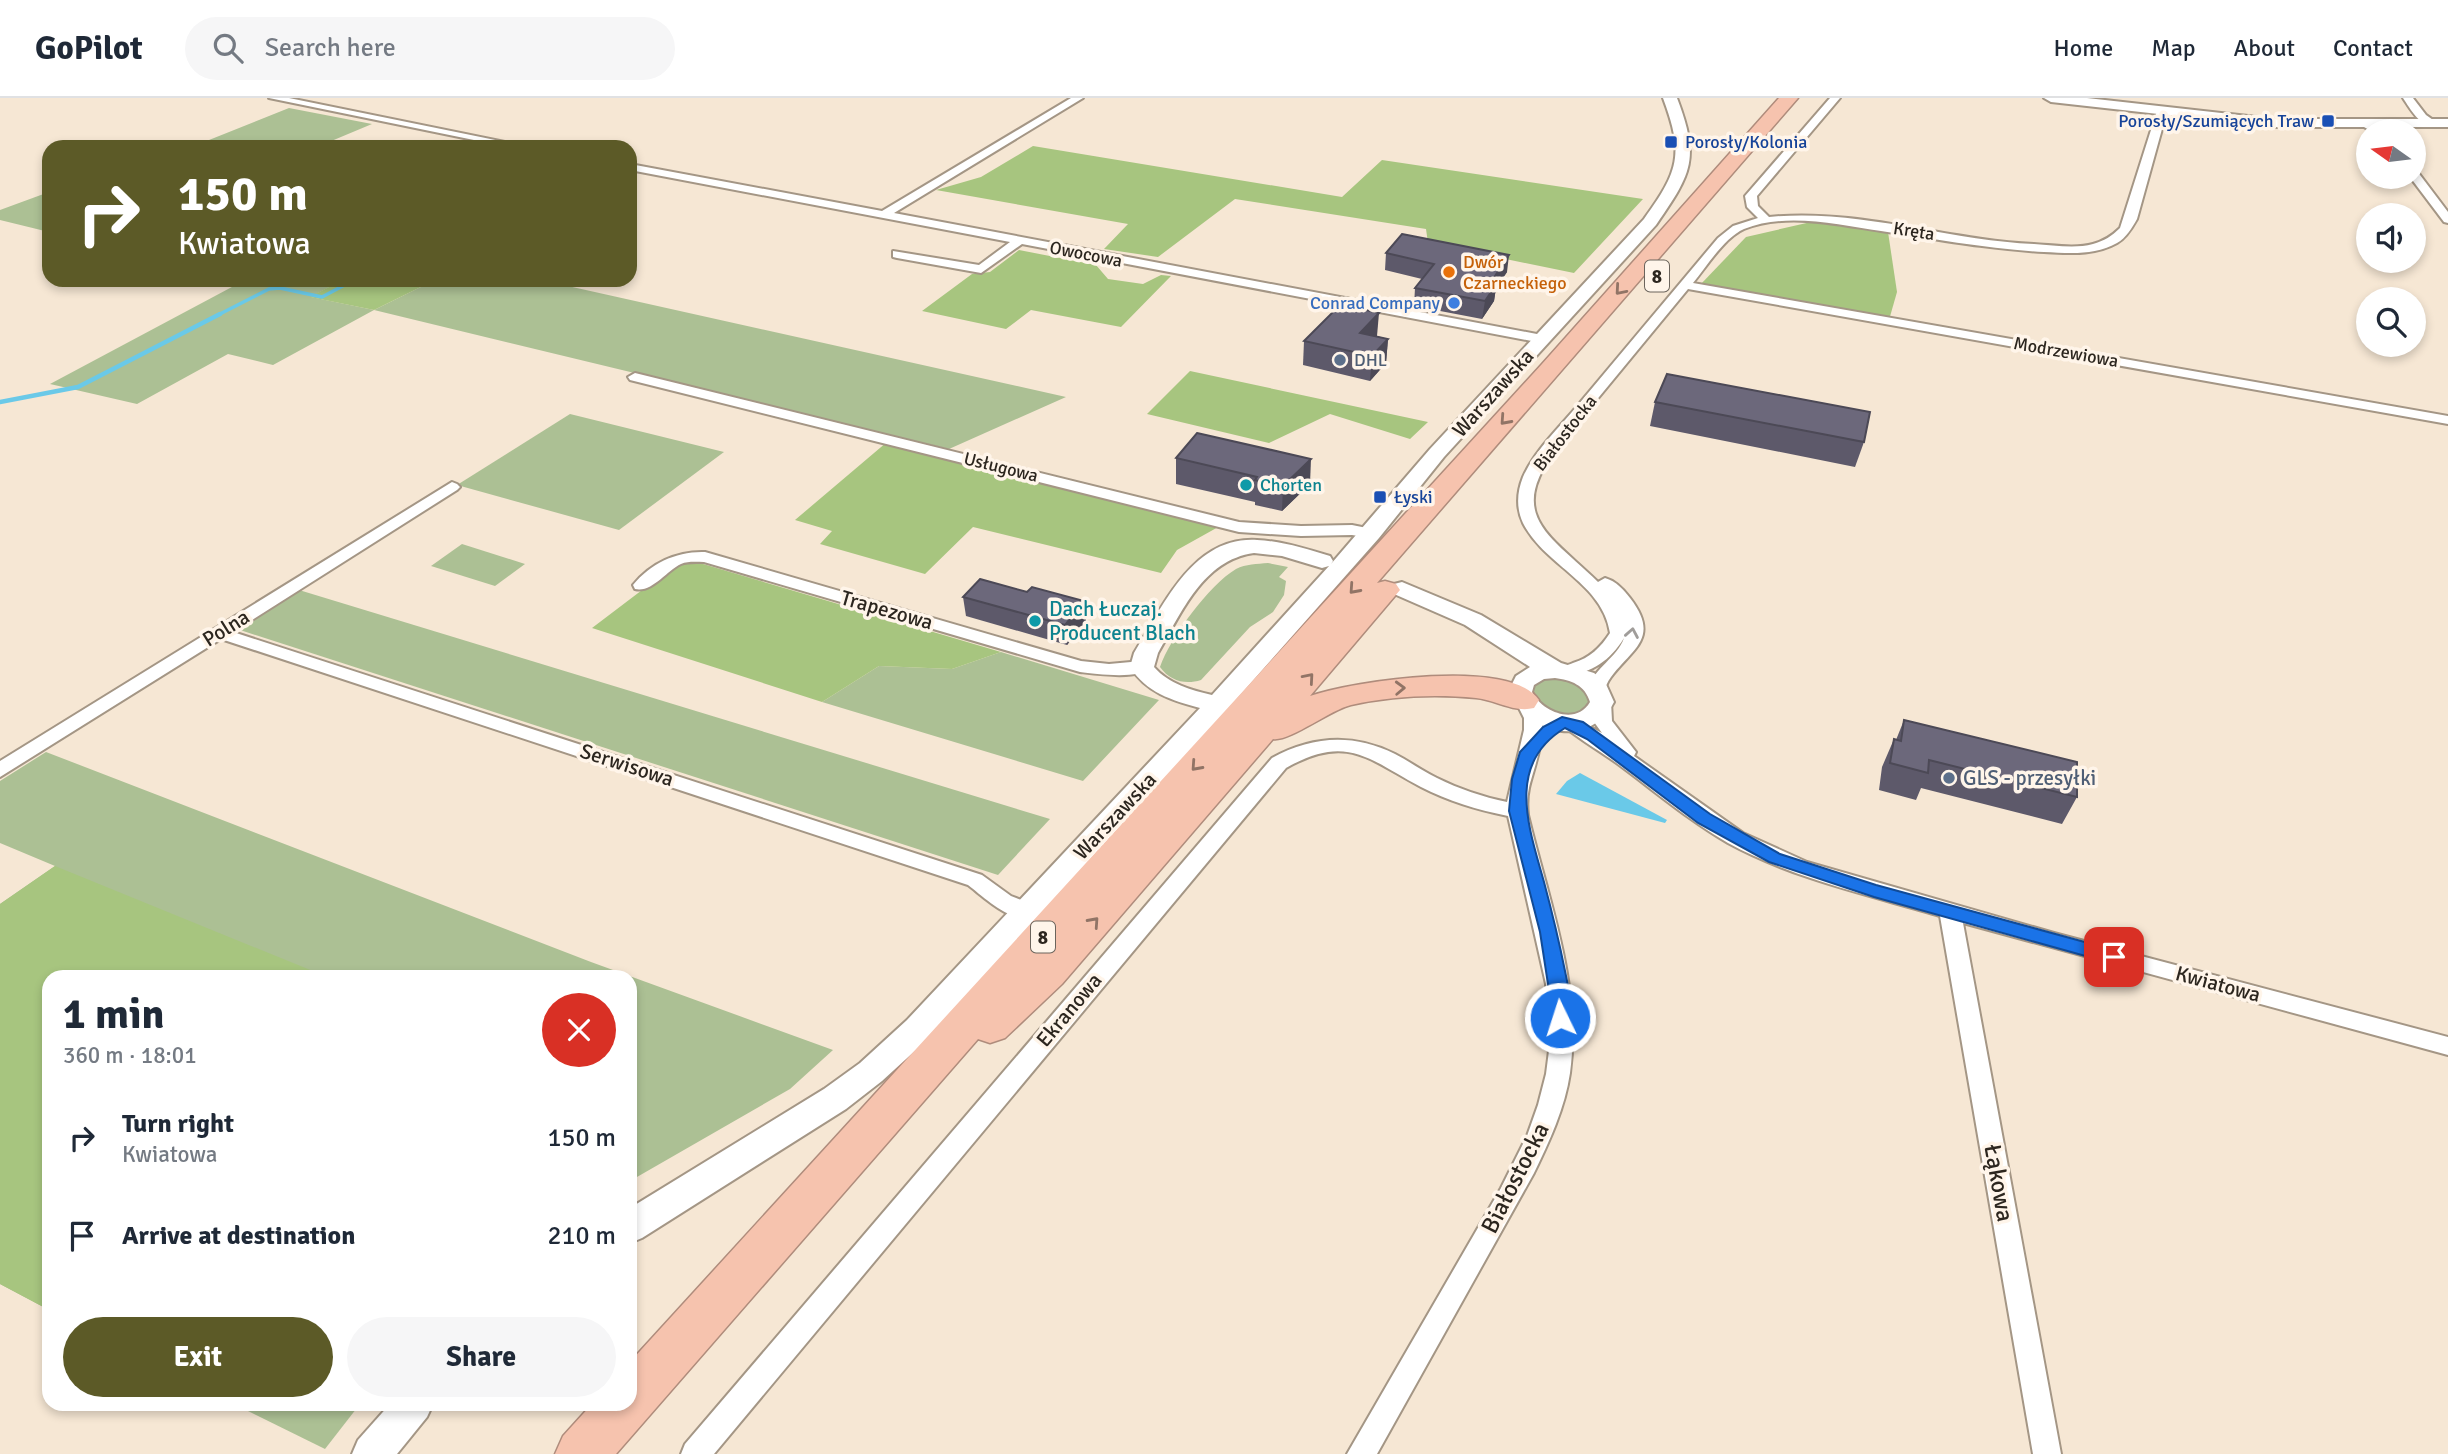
<!DOCTYPE html>
<meta charset="utf-8">
<style>
:root{--surface:#fff;--page:#f6f6f7;--text:#1f2937;--muted:#747a83;--line:#e0e1e3;--accent:#5c5a27}
body{margin:0;font-family:Signika,sans-serif;background:var(--page);color:var(--text);height:100vh;display:flex;flex-direction:column;font-size:26px;white-space:nowrap}
*{box-sizing:border-box;margin:0}
p{font-size:23px;color:var(--muted)}
.icon{flex:none;width:38px;height:38px;fill:none;stroke:currentColor;stroke-width:2;stroke-linecap:round;stroke-linejoin:round}
.map{position:relative;flex:1;overflow:hidden}
.drawer{position:absolute;left:42px;top:872px;width:595px;height:441px;display:flex;flex-direction:column;background:var(--surface);border-radius:21px;box-shadow:0 4px 10px #0003}
.drawer>*{flex:none}
.banner{position:absolute;left:42px;top:42px;width:595px;height:147px;border-radius:21px;box-shadow:0 4px 10px #0003;background:#5c5a27;color:#fff;overflow:hidden}
.needle{width:46px;rotate:284deg}
.fabs{position:absolute;left:2356px;top:21px;display:grid;gap:14px}
.fabs a{display:grid;place-items:center;width:70px;height:70px;border-radius:50%;background:var(--surface);box-shadow:0 4px 10px #0003;font-size:35px}
.pin{position:absolute;display:grid;place-items:center;width:60px;height:60px;color:#fff;margin:-30px;border-radius:14px;box-shadow:0 4px 10px #0006}
.me{position:absolute;width:77px;margin:-38px;rotate:356deg;stroke-linejoin:round;filter:drop-shadow(0 0 5px #0008)}
.turn{display:flex;align-items:center;gap:24px;height:147px;padding:0 21px;font-size:32px}
.turn .icon{width:91px;height:91px;stroke-width:2.5}
.turn b{display:block;font-size:49px;line-height:60px}
.round{display:grid;place-items:center;flex:none;width:74px;height:74px;border-radius:37px;background:var(--page)}
.overview{display:flex;align-items:center;justify-content:space-between;height:119px;padding:0 21px}
h1{font-size:42px;font-weight:700;line-height:52px}
.primary-button{display:flex;gap:14px;margin-top:auto;padding:14px 21px}
.primary-button a{flex:1;height:80px;border-radius:42px;background:var(--accent);color:#fff;font-size:28px;font-weight:700;line-height:80px;text-align:center}
.primary-button a+a{background:var(--page);color:var(--text)}
ul{padding:0;list-style:none}
li{display:flex;align-items:center;gap:21px;height:98px;padding:0 21px}
li div{flex:1}
li b{display:block;font-size:26px}
li em{font-style:normal}
header{display:flex;align-items:center;gap:42px;box-sizing:border-box;height:98px;padding:0 35px;background:var(--surface);border-bottom:2px solid var(--line)}
header strong{font-size:33px}
nav{display:flex;gap:38px;margin-inline-start:auto;font-size:24px}
.search{width:490px;height:63px;background:var(--page);display:flex;align-items:center;gap:18px;box-sizing:border-box;padding:0 24px;border-radius:38px;color:var(--muted);font-size:26px}
.map>svg:first-child{display:block}
.green{fill:#acc094}
.forest{fill:#a7c57f}
.water{fill:#6ac9e8}
.lines{fill:none;stroke-linecap:round;stroke-linejoin:round}
.stream-far1{stroke:#6ac9e8;stroke-width:3.5}
.stream{stroke:#6ac9e8;stroke-width:4.5}
.street-casing{stroke:#a49685;stroke-width:4}
.secondary-casing{stroke:#a49685;stroke-width:4}
.highway-casing{stroke:#af8c7c;stroke-width:3}
.street{fill:#fff;fill-rule:evenodd}
.secondary{fill:#fff;fill-rule:evenodd}
.highway{fill:#f6c3ae;fill-rule:evenodd}
.wall{fill:#5d596a}
.shaded-wall{fill:#4c4956}
.building{fill:#6c687b;stroke:#4c4956;stroke-width:2}
.oneway{stroke:#917466}
.oneway2{stroke:#a09d9a}
.route{fill:#1a73e8;stroke:#114b97;stroke-width:2}
.transit-dot{fill:#1a4fb4;stroke:#fff5ea;stroke-width:2.5}
.food-dot{fill:#e8710a;stroke:#fff5ea;stroke-width:2.5}
.shop-dot{fill:#3f7fe0;stroke:#fff5ea;stroke-width:2.5}
.service-dot{fill:#5c6f8a;stroke:#fff5ea;stroke-width:2.5}
.culture-dot{fill:#0f9aa8;stroke:#fff5ea;stroke-width:2.5}
.labels{text-anchor:middle;stroke-width:7;stroke-linejoin:round;paint-order:stroke}
.far-transit-label{font-size:18px;fill:#164399;stroke:#fff5ea;text-anchor:start}
.far-street-label{font-size:18px;fill:#2c261f;stroke:#fff5ea}
.far-food-label{font-size:18px;fill:#c56008;stroke:#fff5ea;text-anchor:start}
.far-shop-label{font-size:18px;fill:#366cbe;stroke:#fff5ea;text-anchor:end}
.far-service-label{font-size:18px;fill:#4e5e75;stroke:#fff5ea;text-anchor:start}
.far-culture-label{font-size:18px;fill:#0d838f;stroke:#fff5ea;text-anchor:start}
.shield{fill:#fff5ea;stroke:#6b645c;stroke-width:2}
.shield-label{font-size:19px;font-weight:bold;fill:#2c261f}
.street-label{font-size:21px;fill:#2c261f;stroke:#fff5ea}
.culture-label{font-size:21px;fill:#0d838f;stroke:#fff5ea;text-anchor:start}
.service-label{font-size:21px;fill:#4e5e75;stroke:#fff5ea;text-anchor:start}
.near-street-label{font-size:24px;fill:#2c261f;stroke:#fff5ea}
</style>
<header>
<strong>GoPilot</strong>
<div class="search"><svg class="icon" aria-label="search" viewBox="0 0 24 24"><circle cx="10" cy="10" r="6"/><path d="M15 15l6 6"/></svg>Search here</div>
<nav><a>Home</a><a>Map</a><a>About</a><a>Contact</a></nav>
</header>
<div class="map">
<svg width="2448" height="1356" viewBox="0 0 2448 1356">
<rect width="100%" height="100%" fill="#f6e7d4"/>
<g class="green">
<path d="M289,10l83,16 -55,23h-152l12,-5 17,4z"/>
<path d="M49,94v40l-49,-12v-10z"/>
<path d="M245,182h97l-31,17 63,13 61,-30h106l525,117 -117,52 -575,-139 -101,55 -45,-11 -91,50 -87,-20z"/>
<path d="M570,316l154,38 -105,78 -162,-45z"/>
<path d="M462,446l63,20 -30,22 -64,-20z"/>
<path d="M1268,465l20,4 -9,10 7,4 -2,14 -11,17 -23,15 -49,53c-16,5 -31,1 -41,-13 10,-29 49,-82 76,-98 10,-5 21,-5 32,-6z"/>
<path d="M299,492l751,229 -52,56 -761,-246z"/>
<path d="M1001,554l158,48 -76,81 -261,-79 57,-36 73,3z"/>
<path d="M1557,579l21,6 12,15 -5,10c-22,14 -40,3 -54,-15 3,-13 14,-14 26,-16z"/>
<path d="M46,654l545,210 242,88 -43,39 -160,92v-205h-581v334l-49,-26v-380l55,-38 -55,-23v-62z"/>
<path d="M234,1306h126l-35,45z"/>
</g>
<g class="forest">
<path d="M1033,48l309,51 40,-37 261,39 -69,74 -146,-30 -2,-14 -191,-30 -77,58 -54,-8 24,-25 -192,-34 45,-13z"/>
<path d="M1811,124l77,10 9,60 -8,28 -189,-35 46,-48z"/>
<path d="M1019,152l77,15 12,14 35,5 18,-9 10,1 -50,51 -90,-17 -25,19 -84,-18 50,-37 18,-2z"/>
<path d="M342,182h93l-61,30 -64,-13z"/>
<path d="M1190,273l238,51 -18,17 -80,-25 -61,29 -122,-29z"/>
<path d="M887,344l333,84 -43,24 -16,23 -188,-46 -48,47 -105,-30 12,-13 -37,-11z"/>
<path d="M693,463l308,91 -49,17 -73,-3 -57,36 -230,-74 87,-66z"/>
<path d="M55,768l270,110h-276v334l-49,-26v-380z"/>
</g>
<path class="water" d="M1580,675l87,47 -2,3 -109,-29 11,-13z"/>
<g class="lines">
<path class="stream-far1" d="M216,218l53,-27 11,-1 42,9 32,-17"/>
<path class="stream" d="M0,304l78,-15 142,-73"/>
<g class="street-casing">
<g id="street">
<path d="M269,0h20l240,49h-21z"/>
<path d="M1071,0h12l-189,115 648,122 7,4 -7,4 -520,-99 -41,29 -84,-15 -4,-1v-6l86,14 31,-23 -380,-72v-6l252,47z"/>
<path d="M1830,0h10l-83,98 1,10 11,11c89,-9 177,23 265,27 19,1 41,5 59,0 11,-3 19,-8 27,-16l37,-117 5,-3 5,3 -30,108c-5,9 -11,19 -20,24 -23,13 -48,10 -73,9 -55,-3 -109,-13 -163,-21 -43,-6 -94,-19 -137,-2 -20,9 -37,37 -51,54l755,133v8l-760,-135 -131,159c-52,68 -7,87 41,134l7,-4c11,3 19,12 25,20 31,40 2,51 -19,79 -4,5 -5,10 -8,15h-12l-3,-4c7,-21 29,-30 36,-50 -14,23 -32,34 -58,39l-9,-6c5,-5 9,-5 16,-8 17,-5 28,-16 37,-30 -7,-50 -65,-67 -87,-110 -7,-15 -6,-31 0,-46 12,-27 36,-49 55,-72 46,-55 93,-111 140,-167l15,-12 25,-8 -11,-11 -2,-11z"/>
<path d="M2403,0h10l13,17 10,7v4c-16,1 -25,-16 -33,-28z"/>
<path d="M2364,25h8l11,8h-12l-7,-4z"/>
<path d="M2413,72l4,1 31,41v11l-4,-1 -34,-45h3z"/>
<path d="M635,275l604,149 62,4 51,-1 25,5 2,3 -8,5 -19,-3 -51,1 -62,-4 -609,-152 -2,-3z"/>
<path d="M452,384l5,2 3,3 -3,3 -224,142 749,243 29,21 23,9 4,6 -4,6c-23,7 -49,-19 -66,-32l-747,-246 -221,138v-16z"/>
<path d="M705,454l376,109 28,3 33,-3 9,6c-11,13 -54,7 -71,5l-376,-110c-8,0 -16,-1 -23,2 -15,7 -29,29 -46,25l-2,-4c18,-22 44,-34 72,-33z"/>
<path d="M1602,598l9,6 1,19 24,31 -2,4 109,77 64,29 247,71 394,104v18l-485,-132 98,531h-28l-93,-538c-71,-21 -146,-37 -212,-73 -40,-23 -76,-54 -113,-81 -11,-8 -51,-33 -56,-40l2,-4 7,-2 34,17 -8,-11 -1,-20z"/>
<path d="M1528,604c30,8 5,66 1,86 -2,9 -2,18 -1,27 20,84 54,170 42,258 -5,35 -21,69 -36,100l-157,281h-30l154,-266 26,-52 11,-31 8,-31 4,-31 -4,-59 -38,-168c-30,-6 -60,-15 -87,-29 -53,-28 -74,-54 -135,-19l-572,686h-33l4,-10 587,-686c40,-22 81,-25 123,-4 14,7 27,17 42,24 22,11 46,19 70,24l17,-72v-12l-5,-10z"/>
</g>
</g>
<g class="secondary-casing">
<g id="secondary">
<path d="M1663,0h14c23,61 15,75 -21,127l-212,232 -65,81 -153,173 -297,327 -47,43 -36,28 -204,129 -12,5v-35l194,-119 36,-26 47,-43 293,-312c-29,-8 -53,-15 -70,-41l4,-14c29,-46 58,-117 123,-113 25,1 49,9 73,16l3,5 -2,3 99,-115 214,-230c35,-48 40,-65 19,-121zM1254,455l28,3 40,12 7,-2 -117,129c-21,-5 -43,-11 -58,-28l4,-14c24,-41 45,-93 96,-100z"/>
<path d="M2044,0h43l188,21h173v8h-173l-224,-25z"/>
<path d="M1402,484l79,33 80,48 33,10 11,9 9,20c-24,47 -85,33 -106,-10l8,-16 14,-9 -65,-42 -71,-31 -3,-5 3,-5zM1555,580c16,2 30,7 35,24 -14,24 -48,10 -58,-10l2,-7 10,-6z"/>
<path d="M390,1306h43l-6,13 -30,37h-45l6,-14z"/>
</g>
</g>
<g class="highway-casing">
<path id="highway" d="M1779,0h19l-421,485 8,-2 11,3 4,6 -90,106c43,-15 201,-39 229,4l-5,8c-20,5 -38,-8 -58,-10 -41,-4 -84,-2 -125,7 -21,5 -62,37 -78,34l-211,245 -57,54 -15,5 -12,-4 -362,415h-61l8,-18 29,-32h38v-42l912,-998z"/>
</g>
<use href="#street" class="street"/>
<use href="#secondary" class="secondary"/>
<use href="#highway" class="highway"/>
</g>
<g class="wall">
<path d="M1386,155l121,19 -11,16 -2,13 -12,18 -68,-13 1,-18 7,-9 -37,-9z"/>
<path d="M1377,238l11,3 -2,24 -16,18 -67,-16 1,-24z"/>
<path d="M1655,304l209,40 -9,25 -205,-41z"/>
<path d="M1176,360l134,26 -28,27 -27,-6v-3l-79,-18z"/>
<path d="M1027,494l57,9 2,20 -19,24 -101,-29 -3,-19z"/>
<path d="M1904,622l173,77 -15,27 -141,-36 -5,12 -37,-10 3,-23 12,-28 2,1z"/>
</g>
<g class="shaded-wall">
<path d="M1509,157l-2,17 -11,16 -2,13 -12,18 3,-18 6,-19z"/>
<path d="M1379,215l-2,23 -16,18 -1,-21z"/>
<path d="M1388,241l-2,24 -16,18 2,-25z"/>
<path d="M1311,361l-1,25 -28,27 1,-25z"/>
<path d="M1084,503l2,20 -19,24 -2,-20z"/>
</g>
<g class="building">
<path d="M1402,136l107,21 -18,27 6,1 -12,18 -70,-13 19,-24 -48,-11z"/>
<path d="M1341,206l38,9 -19,20 28,6 -16,17 -68,-15z"/>
<path d="M1667,276l203,38 -6,30 -209,-40z"/>
<path d="M1197,335l114,26 -28,27 -28,-6 2,-3 -81,-19z"/>
<path d="M980,481l47,13 5,-5 52,14 -19,24 -102,-28z"/>
<path d="M1904,622l173,42v35l-148,-37 -1,13 -38,-10 4,-24 7,2z"/>
</g>
<defs><path id="oneway-chevron" d="M-2-3.5L2.5 0L-2 3.5" fill="none" stroke-width="1.6" stroke-linecap="round" stroke-linejoin="round" transform="scale(1.75)"/></defs>
<g class="oneway">
<use href="#oneway-chevron" transform="translate(1620 192) rotate(131)"/>
<use href="#oneway-chevron" transform="translate(1505 322) rotate(132)"/>
<use href="#oneway-chevron" transform="translate(1354 491) rotate(132)"/>
<use href="#oneway-chevron" transform="translate(1309 580) rotate(-49)"/>
<use href="#oneway-chevron" transform="translate(1400 590) rotate(-2)"/>
<use href="#oneway-chevron" transform="translate(1196 668) rotate(132)"/>
<use href="#oneway-chevron" transform="translate(1094 824) rotate(-48)"/>
</g>
<use class="oneway2" href="#oneway-chevron" transform="translate(1632 535) rotate(-80)"/>
<path class="route" d="M1562,619l21,5 127,92 70,40 96,31 238,65 7,2 2,5 -2,5 -7,2 -240,-67 -105,-35 -71,-39 -111,-84 -22,-11c-60,36 -36,100 -21,154 8,30 15,59 21,89 3,15 9,38 2,52l-7,3 -6,-3 -14,-91 -31,-121 3,-32 8,-27 23,-25z"/>
<g class="transit-dot">
<rect x="2321" y="16" width="14" height="14" rx="3.5"/>
<rect x="1664" y="37" width="14" height="14" rx="3.5"/>
<rect x="1373" y="392" width="14" height="14" rx="3.5"/>
</g>
<circle class="food-dot" cx="1449" cy="174" r="7"/>
<circle class="shop-dot" cx="1454" cy="205" r="7"/>
<g class="service-dot">
<circle cx="1340" cy="262" r="7"/>
<circle cx="1949" cy="680" r="7"/>
</g>
<g class="culture-dot">
<circle cx="1246" cy="387" r="7"/>
<circle cx="1035" cy="523" r="7"/>
</g>
<g class="labels">
<g class="far-transit-label">
<text x="2314" y="29" text-anchor="end">Porosły/Szumiących Traw</text>
<text x="1685" y="50">Porosły/Kolonia</text>
<text x="1394" y="405">Łyski</text>
</g>
<g class="far-street-label">
<text transform="translate(1914 133) rotate(9)" y="6">Kręta</text>
<text transform="translate(1086 156) rotate(11)" y="6">Owocowa</text>
<text transform="translate(2066 254) rotate(10)" y="6">Modrzewiowa</text>
<text transform="translate(1565 335) rotate(-52)" y="6">Białostocka</text>
<text transform="translate(1001 369) rotate(14)" y="6">Usługowa</text>
</g>
<g class="far-food-label">
<text x="1463" y="170">Dwór<tspan x="1463" dy="21">Czarneckiego</tspan></text>
</g>
<g class="far-shop-label">
<text x="1440" y="211">Conrad Company</text>
</g>
<g class="far-service-label">
<text x="1354" y="268">DHL</text>
</g>
<g class="far-culture-label">
<text x="1260" y="393">Chorten</text>
</g>
<g class="shield">
<rect x="1645" y="162.5" width="24" height="31" rx="5"/>
<rect x="1031" y="823.5" width="24" height="31" rx="5"/>
</g>
<g class="shield-label">
<text x="1657" y="185">8</text>
<text x="1043" y="846">8</text>
</g>
<g class="street-label">
<text transform="translate(1493 295) rotate(-48)" y="7">Warszawska</text>
<text transform="translate(887 512) rotate(16)" y="7">Trapezowa</text>
<text transform="translate(226 530) rotate(-32)" y="7">Polna</text>
<text transform="translate(627 667) rotate(18)" y="7">Serwisowa</text>
<text transform="translate(1115 718) rotate(-47)" y="7">Warszawska</text>
<text transform="translate(2218 886) rotate(15)" y="7">Kwiatowa</text>
<text transform="translate(1069 912) rotate(-50)" y="7">Ekranowa</text>
</g>
<g class="culture-label">
<text x="1049" y="518">Dach Łuczaj.<tspan x="1049" dy="24">Producent Blach</tspan></text>
</g>
<g class="service-label">
<text x="1963" y="687">GLS - przesyłki</text>
</g>
<g class="near-street-label">
<text transform="translate(1515 1080) rotate(-63)" y="8">Białostocka</text>
<text transform="translate(1999 1085) rotate(80)" y="8">Łąkowa</text>
</g>
</g>
</svg>
<div class="fabs">
<a><svg class="needle" viewBox="-14 -14 28 28"><path d="M0-13l5 13h-10z" fill="#e53935"/><path d="M0 13l5-13h-10z" fill="#747a83"/></svg></a>
<a><svg class="icon" aria-label="sound" viewBox="0 0 24 24"><path d="M4 9h4l5-4v14l-5-4H4zM17 9q2 3 0 6"/></svg></a>
<a><svg class="icon" aria-label="search" viewBox="0 0 24 24"><circle cx="10" cy="10" r="6"/><path d="M15 15l6 6"/></svg></a>
</div>
<div class="pin" style="left:2114px;top:859px;background:#d93025"><svg class="icon" aria-label="arrive" viewBox="0 0 24 24"><path d="M6 21V4h12l-3 4 3 4H6"/></svg></div>
<svg class="me" style="left:1560px;top:920px" viewBox="-20 -20 40 40"><circle r="17" fill="#1a73e8" stroke="#fff" stroke-width="3"/><path d="M0-11L8 9 0 5-8 9z" fill="#fff"/></svg>
<div class="banner">
<div class="turn"><svg class="icon" aria-label="right" viewBox="0 0 24 24"><path d="M7 20v-9h11M14 6l5 5-5 5"/></svg><div><b>150 m</b>Kwiatowa</div></div>
</div>
<section class="drawer">
<div class="overview"><div><h1>1 min</h1><p>360 m · 18:01</p></div><a class="round" style="background:#d93025;color:#fff"><svg class="icon" aria-label="close" viewBox="0 0 24 24"><path d="M6 6l12 12M18 6L6 18"/></svg></a></div>
<ul>
<li><svg class="icon" aria-label="right" viewBox="0 0 24 24"><path d="M7 20v-9h11M14 6l5 5-5 5"/></svg><div><b>Turn right</b><p>Kwiatowa</p></div><em>150 m</em></li>
<li><svg class="icon" aria-label="arrive" viewBox="0 0 24 24"><path d="M6 21V4h12l-3 4 3 4H6"/></svg><div><b>Arrive at destination</b></div><em>210 m</em></li>
</ul>
<div class="primary-button"><a>Exit</a><a>Share</a></div>
</section>
</div>
